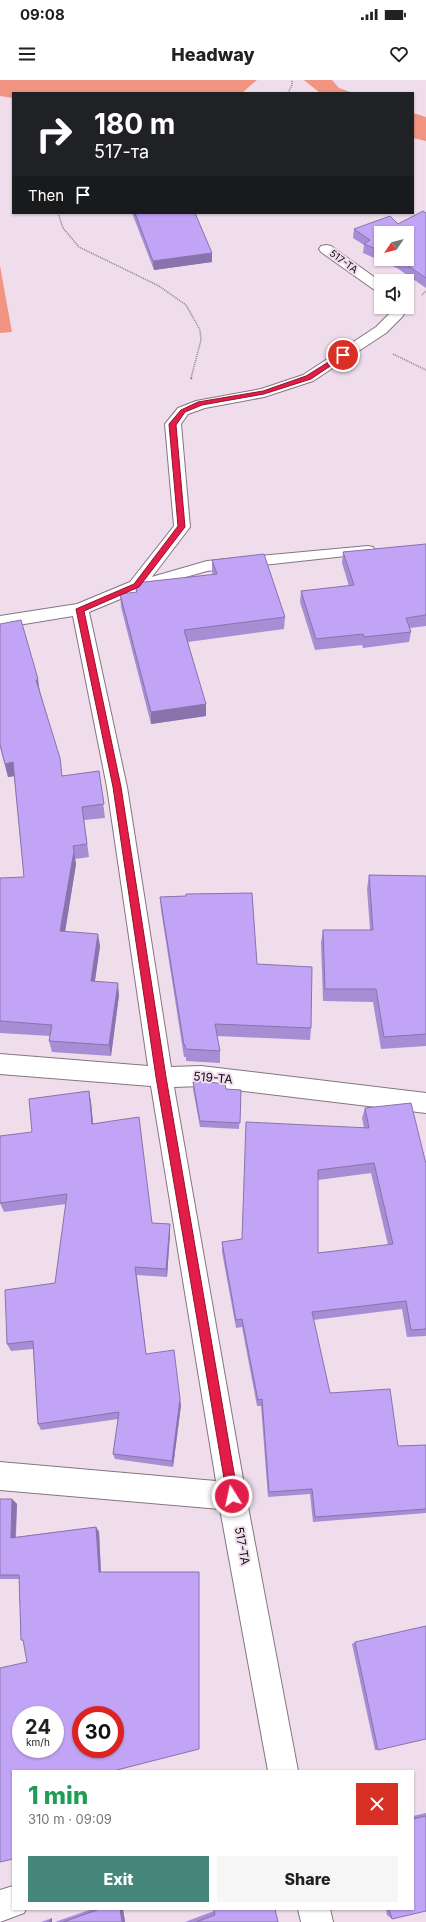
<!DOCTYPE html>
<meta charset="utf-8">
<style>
:root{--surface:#fff;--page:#f6f6f6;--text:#202124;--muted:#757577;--accent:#45887b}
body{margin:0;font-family:Inter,sans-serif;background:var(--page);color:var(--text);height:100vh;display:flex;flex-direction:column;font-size:15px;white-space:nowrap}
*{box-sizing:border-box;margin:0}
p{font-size:13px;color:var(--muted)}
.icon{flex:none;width:22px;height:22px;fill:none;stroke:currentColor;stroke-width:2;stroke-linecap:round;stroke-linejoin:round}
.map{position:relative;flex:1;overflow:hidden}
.side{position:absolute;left:12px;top:1690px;width:402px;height:140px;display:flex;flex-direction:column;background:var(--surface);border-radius:0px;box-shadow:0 1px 3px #0004}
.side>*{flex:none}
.guide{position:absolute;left:12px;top:12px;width:402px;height:122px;border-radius:0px;box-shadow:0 1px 3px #0004;background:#202124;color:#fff;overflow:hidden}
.needle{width:26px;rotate:235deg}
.controls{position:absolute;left:374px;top:146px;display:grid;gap:8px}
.controls a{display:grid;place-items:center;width:40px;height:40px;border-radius:0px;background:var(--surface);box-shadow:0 1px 3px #0004;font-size:20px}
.speed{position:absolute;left:12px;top:1626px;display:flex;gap:8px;font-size:20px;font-weight:700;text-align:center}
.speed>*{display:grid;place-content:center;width:52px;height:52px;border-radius:50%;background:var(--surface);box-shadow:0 1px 3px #0004;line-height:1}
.speed small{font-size:10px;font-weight:400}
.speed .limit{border:6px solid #d22;background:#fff;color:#111}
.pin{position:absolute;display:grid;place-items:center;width:34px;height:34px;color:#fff;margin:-17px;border:2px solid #fff;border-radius:50%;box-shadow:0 1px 4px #0007}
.me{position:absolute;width:44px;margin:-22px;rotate:350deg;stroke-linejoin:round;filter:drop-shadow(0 0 3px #0008)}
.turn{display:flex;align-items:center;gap:14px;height:84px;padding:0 16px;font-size:18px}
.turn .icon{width:52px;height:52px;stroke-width:2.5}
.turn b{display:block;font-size:28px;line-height:34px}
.then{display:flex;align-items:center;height:38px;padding:0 16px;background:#0003;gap:8px;font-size:15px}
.round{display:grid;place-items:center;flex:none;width:42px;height:42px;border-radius:0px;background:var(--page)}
.overview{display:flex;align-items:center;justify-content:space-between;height:68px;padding:0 16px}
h1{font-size:24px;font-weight:800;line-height:30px;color:#1e9e55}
.action{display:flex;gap:8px;margin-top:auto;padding:8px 16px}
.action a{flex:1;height:46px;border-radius:0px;background:var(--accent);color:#fff;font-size:16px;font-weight:800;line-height:46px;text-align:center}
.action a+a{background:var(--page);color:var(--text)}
.status{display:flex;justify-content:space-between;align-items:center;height:28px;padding:0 20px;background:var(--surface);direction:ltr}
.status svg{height:11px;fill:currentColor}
header{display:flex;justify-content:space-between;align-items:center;height:52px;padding:0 16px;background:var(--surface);font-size:18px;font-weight:800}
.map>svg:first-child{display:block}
.green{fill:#f29482}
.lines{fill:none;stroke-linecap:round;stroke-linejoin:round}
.lane-casing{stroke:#857582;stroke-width:2}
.street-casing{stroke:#857582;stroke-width:2}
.path-far1{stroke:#8a7d88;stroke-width:1.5;stroke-dasharray:1 1;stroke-linecap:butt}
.path{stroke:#8a7d88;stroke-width:2;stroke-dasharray:1.5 1.5;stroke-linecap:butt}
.lane{fill:#fff;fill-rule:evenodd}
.street{fill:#fff;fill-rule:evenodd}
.wall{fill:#a78dd4;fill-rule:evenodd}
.shaded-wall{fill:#8873ac}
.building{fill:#c2a4f6;stroke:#8873ac;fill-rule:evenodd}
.route{fill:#e11d48;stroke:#92132f}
.labels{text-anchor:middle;stroke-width:4;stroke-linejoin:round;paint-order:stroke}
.far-street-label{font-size:10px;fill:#0f0a0f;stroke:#efddec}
.street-label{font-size:12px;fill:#0f0a0f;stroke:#efddec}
</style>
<div class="status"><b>09:08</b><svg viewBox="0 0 49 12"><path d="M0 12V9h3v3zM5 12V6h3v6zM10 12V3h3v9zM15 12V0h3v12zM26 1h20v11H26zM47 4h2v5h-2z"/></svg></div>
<header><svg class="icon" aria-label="menu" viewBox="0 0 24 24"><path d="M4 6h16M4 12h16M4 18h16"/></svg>Headway<svg class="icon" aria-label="heart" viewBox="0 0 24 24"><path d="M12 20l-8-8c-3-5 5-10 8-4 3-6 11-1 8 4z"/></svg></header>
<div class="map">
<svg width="426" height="1842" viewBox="0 0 426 1842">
<rect width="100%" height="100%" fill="#efddec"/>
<g class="green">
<path d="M0,0h257l-15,13h-229v5l-13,-2z"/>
<path d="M304,0h28l7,8 14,5h-33z"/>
<path d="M413,33l13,4v24l-13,-3z"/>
<path d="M0,186l12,66 -12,1z"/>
</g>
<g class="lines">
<g class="lane-casing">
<path id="lane" d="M368,466l5,1 2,3 -2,3 -166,18 -71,20 -5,-2 -2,-3 2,-3 76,-22z"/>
</g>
<g class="street-casing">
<g id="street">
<path d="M326,165l5,1 50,36v10l-5,-1 -55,-39 -2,-3 2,-3z"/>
<path d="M392,227h14l-3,9 -17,17 -73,48 -49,16 -59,11 -17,6 -7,10 9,103 -48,63 -53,22 38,175 44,280 30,-1 225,27v20l-225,-27 -27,1 72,409 52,275h-30l-48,-262 -220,-19v-28l216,19 -65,-395 -151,-12v-20l148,12 -41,-279 -34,-171 -73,12v-12l77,-12 53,-22 44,-56 -9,-102 13,-16 18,-7 65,-12 42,-14 73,-48 15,-15z"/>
<path d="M13,1806v23h13l-2,4 -24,9v-32z"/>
<path d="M298,1829h32l3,13h-32z"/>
</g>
</g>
<g class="path-far1">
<path d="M288,13l4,-8v-5"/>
<path d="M58,133l5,15 16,19 80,39 27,19 14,25 1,10 -10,38"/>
<path d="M422,215l4,-4"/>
<path d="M393,274l33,16"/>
</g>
<path class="path" d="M191,299l1,-2"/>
<use href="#lane" class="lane"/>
<use href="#street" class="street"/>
</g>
<g class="wall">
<path d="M132,133h63l17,49 -58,8z"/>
<path d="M426,133v75l-29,-20 -34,-15 1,-8 -11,-7 1,-9 44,-5zM381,153l26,26h-26z"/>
<path d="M426,464v82l-16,2 1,4 -2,10 -46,6 -1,-3 -47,5 -15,-48 1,-11 48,-5 -7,-23 1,-11z"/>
<path d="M212,480l73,57 -1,12 -96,13 18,74 -55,8 -30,-117 -1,-13 16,-1 -1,-10 78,-8 -1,-3z"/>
<path d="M0,544l40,67 22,85 37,-5 6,47 -21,2 5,37 -14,2 1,5 -11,68 35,14 -5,35 24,14 -8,61 -59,-4 -3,-11 1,-5 -50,-3v-155l24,-1 -10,-101 -6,1 -8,-30z"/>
<path d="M369,795l57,1v170l-45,3 -8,-47 -50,-1 -2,-58 2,-13h47l-3,-41z"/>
<path d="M160,817l97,67 54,64 -1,12 -93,-4 3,15v12l-34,-2v-4h-2l-23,-147z"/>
<path d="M193,1002l33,7 15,1 -2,39 -39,-2 -7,-38z"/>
<path d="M89,1011l2,11 2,21 59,100 18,1v9l-3,44 -30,-2 9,79 35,51 -8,62 -58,-8 -2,-5 5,-35 -77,11 -3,-6 -5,-75 -22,2 -4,-7 48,-61 11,-79 -62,8 -4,-9z"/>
<path d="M365,1028l61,56v172l-19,1 -5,-28 -89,11 17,73 68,53 28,-1v68l-113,9 -3,-28 -42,3 -7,-91h-4l-15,-79 -6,1 -14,-76v-10l20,-3 122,-111 -2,-10zM371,1093l17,72 -70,8v-73z"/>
<path d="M0,1419h12l5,5 -1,33 80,-10 3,5 2,40 98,4v172l-86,23 -86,-109 -3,-21 -3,-1 -2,-61h-19z"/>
<path d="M355,1562l23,108h-3l-23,-106z"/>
<path d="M426,1733v98l-34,8 -5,-4 -1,-6h27v-93z"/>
<path d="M92,1829h31l2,13h-70z"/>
<path d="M214,1831l64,11h-93z"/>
<path d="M52,1838v4h-11z"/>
</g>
<g class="shaded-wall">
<path d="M212,173v9l-58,8 -1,-9z"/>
<path d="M38,599l2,14 -4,-13z"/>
<path d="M206,624v12l-55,8v-12z"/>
<path d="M13,682l3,14 -8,1 -3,-13z"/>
<path d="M74,771l2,13 -13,80 -3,-13z"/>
<path d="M98,854l2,12 -7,47 -2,-12z"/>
<path d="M118,903l1,12 -8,61 -2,-11z"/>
<path d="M89,1011l2,11 3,32 -2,-10z"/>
<path d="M170,1144v9l-3,44 -1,-8z"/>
<path d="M180,1319l1,6 -8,62 -1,-6z"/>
<path d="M12,1419l5,5 -2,38 -4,-4z"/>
<path d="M96,1447l3,5 2,44 -2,-4z"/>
<path d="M199,1492v176l-86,23z"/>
<path d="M120,1829h3l2,13h-3z"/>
<path d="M52,1838v4h-4z"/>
</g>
<g class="building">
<path d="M423,131l3,2v65l-28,-19h9v-26h-26v18l-17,-7 6,-4 -16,-11 36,-13 8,8z"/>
<path d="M135,133h60l17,40 -59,8z"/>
<path d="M426,464v71l-20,3 5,14 -47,5 -1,-3 -47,5 -15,-48 53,-6 -11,-33z"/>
<path d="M264,474l21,63 -101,13 22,74 -55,8 -31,-118 17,-2 -2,-9 82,-9 -5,-14z"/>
<path d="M21,540l17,59 -2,1 24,78 2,18 37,-5 5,33 -22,3 5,37 -14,2 1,5 -14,80 38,3 -7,47 27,2 -9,62 -60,-4 3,-16 -52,-4v-143l24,-1 -11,-115 -8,2 -5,-20v-120z"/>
<path d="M369,795l57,1v158l-42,3 -8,-48h-51l-2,-59h50z"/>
<path d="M252,813l5,71 55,3 -1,61 -96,-4 5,27 -34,-2 -1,-4h-1l-24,-148 26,-1v-2z"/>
<path d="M201,1001l24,3 1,5 15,1 -1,33 -40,-2 -7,-39z"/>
<path d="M89,1011l3,33 47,-7 13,106 18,1 -4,45 -31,-2 11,87 28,-4 6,49 -8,62 -59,-7 6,-42 -81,12 -5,-83 -26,3 -2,-54 50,-7 12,-89 -67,9v-67l32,-4 -3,-33z"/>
<path d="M411,1023l15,61v165l-15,1 -5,-29 -94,11 18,81 60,-4 8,57 28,-1v64l-111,8 -3,-28 -43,3 -7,-93 -4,1 -16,-81 -6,1 -14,-78 20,-3 4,-117 123,6 -4,-20zM374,1083l19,81 -75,9v-83z"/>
<path d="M0,1419h12l-1,39 85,-11 3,45h100v177l-86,22h-100v88l-13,3v-194l27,-6 -4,-22h-2l-2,-65h-19zM21,1635h34v34h-34zM81,1635h34v34h-34z"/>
<path d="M426,1546v113l-48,11 -23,-108z"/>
<path d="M426,1736v95l-34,8 -3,-10h24v-90z"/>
<path d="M100,1829h20l2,13h-59z"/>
<path d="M214,1829h61l3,13h-82l19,-7z"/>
</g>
<path class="route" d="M343,273l3,2 -1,1 -34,23 -47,15 -62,11 -17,7 -9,13 9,102 -46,60 -55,24 37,176 45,290 72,419 -1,4 -5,1 -4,-1 -1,-4 -71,-419 -43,-290 -37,-178 58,-25 44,-58 -9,-102 12,-14 17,-8 65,-11 43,-15z"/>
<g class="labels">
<g class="far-street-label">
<text transform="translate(344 181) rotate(36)" y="4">517-ТА</text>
</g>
<g class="street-label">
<text transform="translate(213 998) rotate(5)" y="4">519-ТА</text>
<text transform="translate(242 1466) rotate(80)" y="4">517-ТА</text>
</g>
</g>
</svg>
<div class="controls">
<a><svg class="needle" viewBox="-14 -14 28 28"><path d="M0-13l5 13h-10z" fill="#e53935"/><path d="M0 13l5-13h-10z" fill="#757577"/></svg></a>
<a><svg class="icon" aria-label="sound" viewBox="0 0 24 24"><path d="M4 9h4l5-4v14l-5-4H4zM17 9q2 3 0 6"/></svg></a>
</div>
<div class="speed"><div>24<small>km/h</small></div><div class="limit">30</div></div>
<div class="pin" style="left:343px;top:275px;background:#d93025"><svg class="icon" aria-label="arrive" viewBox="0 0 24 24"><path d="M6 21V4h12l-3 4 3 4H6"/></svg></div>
<svg class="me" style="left:232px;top:1416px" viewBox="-20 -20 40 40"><circle r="17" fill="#e11d48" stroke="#fff" stroke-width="3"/><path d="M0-11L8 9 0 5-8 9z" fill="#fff"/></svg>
<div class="guide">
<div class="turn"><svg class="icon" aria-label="right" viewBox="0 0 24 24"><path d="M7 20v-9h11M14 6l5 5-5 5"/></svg><div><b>180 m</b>517-та</div></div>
<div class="then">Then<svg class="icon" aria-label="arrive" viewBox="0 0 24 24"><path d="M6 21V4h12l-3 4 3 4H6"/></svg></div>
</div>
<section class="side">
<div class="overview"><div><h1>1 min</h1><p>310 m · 09:09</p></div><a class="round" style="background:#d93025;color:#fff"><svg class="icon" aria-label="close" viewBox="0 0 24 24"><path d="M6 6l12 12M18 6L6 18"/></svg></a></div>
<div class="action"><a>Exit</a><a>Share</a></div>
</section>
</div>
